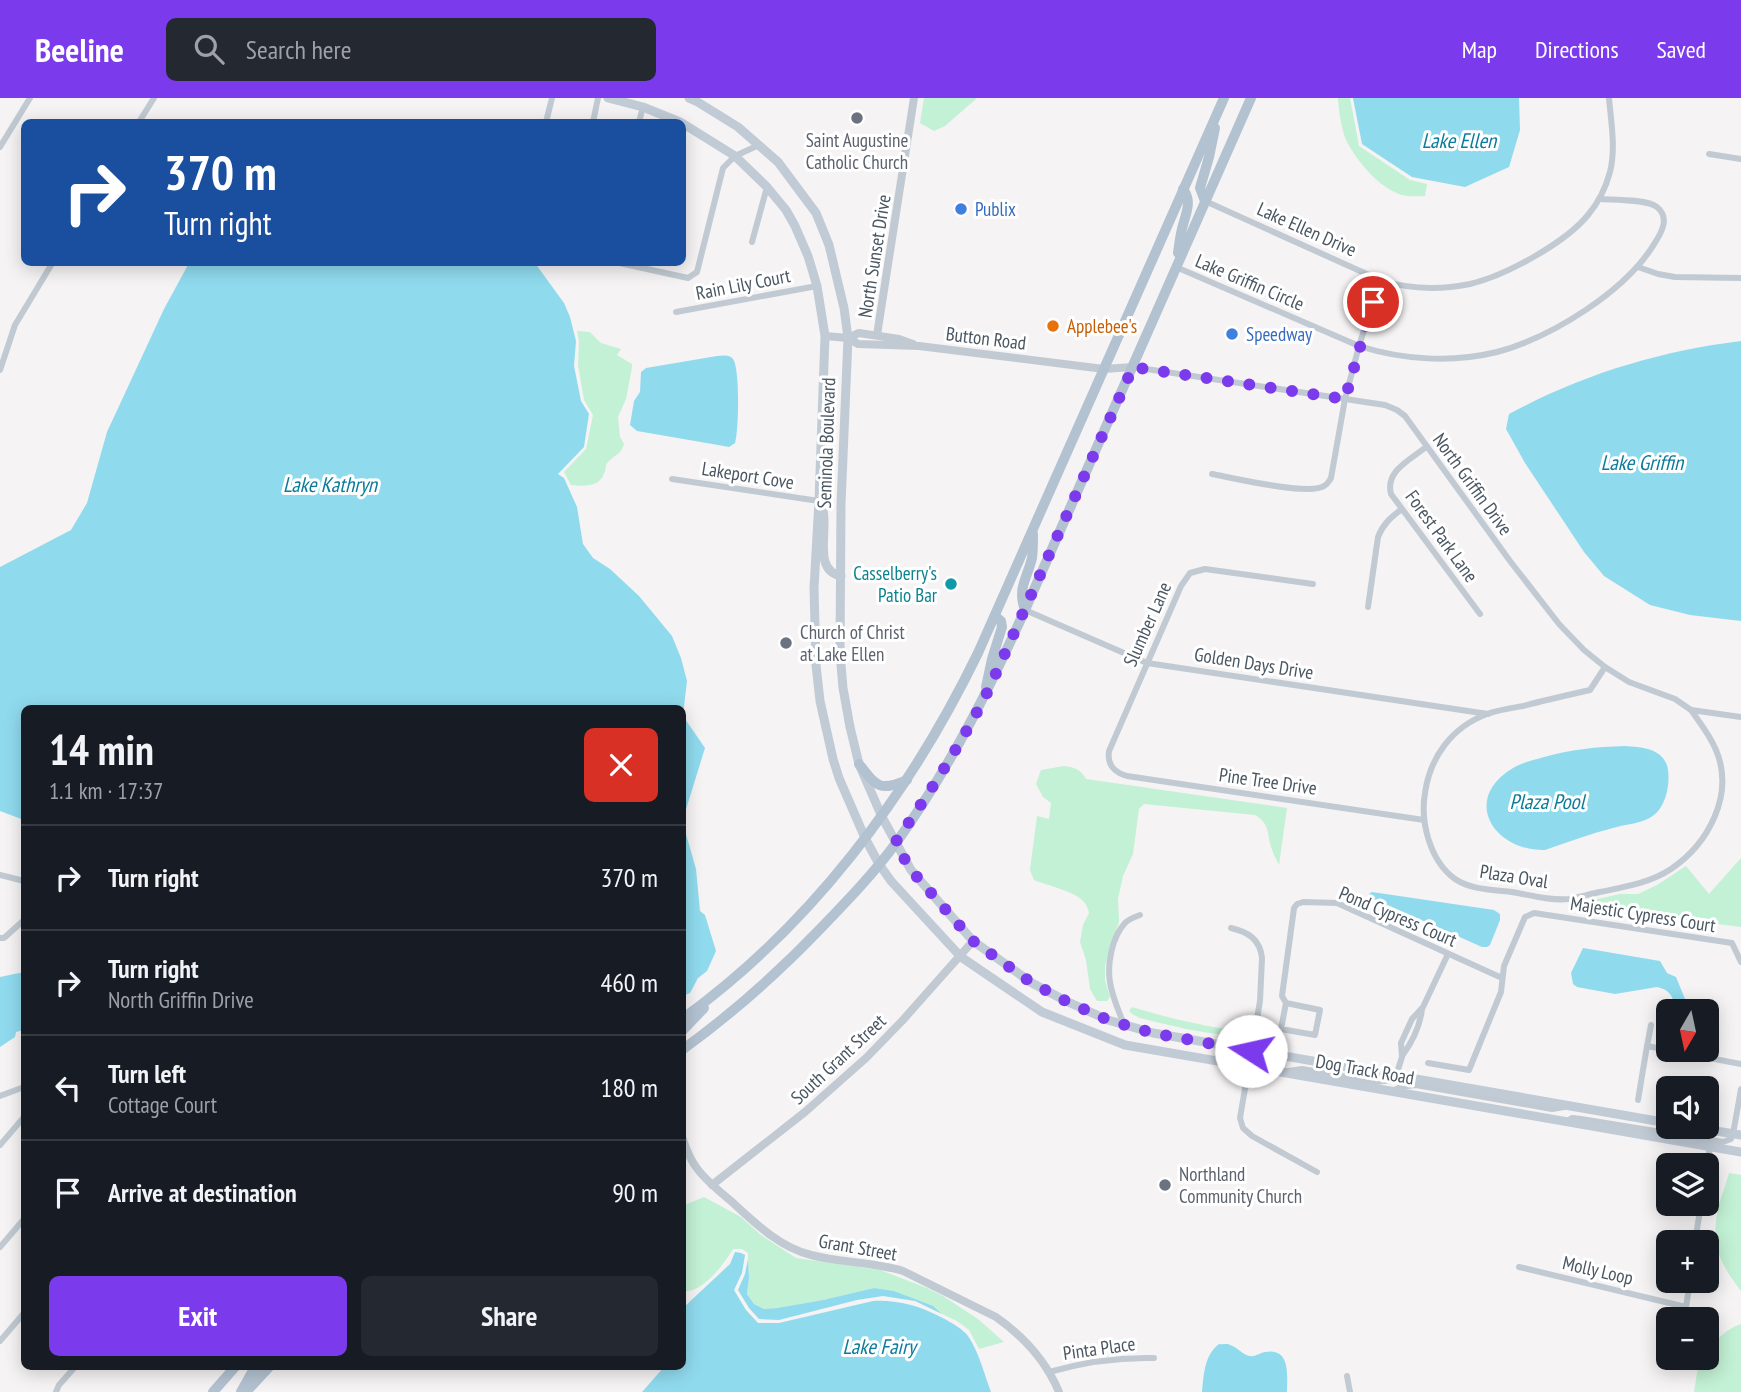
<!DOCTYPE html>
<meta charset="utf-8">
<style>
:root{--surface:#171b24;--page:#242831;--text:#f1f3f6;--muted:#9ea1a6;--line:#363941;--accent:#7c3aed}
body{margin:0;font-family:"PT Sans Narrow",sans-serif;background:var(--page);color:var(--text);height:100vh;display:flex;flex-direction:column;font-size:26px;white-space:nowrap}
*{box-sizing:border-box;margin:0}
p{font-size:23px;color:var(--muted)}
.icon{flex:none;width:38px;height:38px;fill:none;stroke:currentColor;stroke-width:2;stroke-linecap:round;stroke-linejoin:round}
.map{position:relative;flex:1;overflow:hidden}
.sheet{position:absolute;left:21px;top:607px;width:665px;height:665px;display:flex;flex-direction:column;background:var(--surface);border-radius:10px;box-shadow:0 4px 18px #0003}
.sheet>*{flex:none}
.guide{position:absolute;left:21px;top:21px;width:665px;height:147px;border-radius:10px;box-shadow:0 4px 18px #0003;background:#1a4fa0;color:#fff;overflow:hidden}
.needle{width:46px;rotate:189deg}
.controls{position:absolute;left:1656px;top:901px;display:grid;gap:14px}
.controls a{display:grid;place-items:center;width:63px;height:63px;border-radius:10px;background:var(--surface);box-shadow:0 4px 18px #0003;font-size:35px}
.pin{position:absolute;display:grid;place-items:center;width:60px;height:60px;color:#fff;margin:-30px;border:4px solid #fff;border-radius:50%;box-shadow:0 2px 7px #0007}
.me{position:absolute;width:77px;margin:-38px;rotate:280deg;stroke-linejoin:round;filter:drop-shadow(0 0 5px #0008)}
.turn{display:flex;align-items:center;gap:24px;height:147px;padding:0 28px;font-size:32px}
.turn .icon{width:91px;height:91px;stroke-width:2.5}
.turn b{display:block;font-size:49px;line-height:60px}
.round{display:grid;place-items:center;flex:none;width:74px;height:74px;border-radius:10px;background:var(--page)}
.head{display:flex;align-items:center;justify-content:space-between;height:119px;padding:0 28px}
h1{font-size:42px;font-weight:800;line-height:52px}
.action{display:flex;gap:14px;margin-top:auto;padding:14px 28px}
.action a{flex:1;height:80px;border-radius:10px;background:var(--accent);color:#fff;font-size:28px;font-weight:800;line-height:80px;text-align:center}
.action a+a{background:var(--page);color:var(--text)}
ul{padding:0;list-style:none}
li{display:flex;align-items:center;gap:21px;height:105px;padding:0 28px;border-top:2px solid var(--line)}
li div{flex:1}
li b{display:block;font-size:26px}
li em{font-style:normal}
header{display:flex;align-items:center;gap:42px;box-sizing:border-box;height:98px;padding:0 35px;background:var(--accent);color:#fff}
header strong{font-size:33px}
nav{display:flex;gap:38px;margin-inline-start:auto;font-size:24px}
.search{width:490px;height:63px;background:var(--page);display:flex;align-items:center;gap:18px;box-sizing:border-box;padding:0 24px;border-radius:10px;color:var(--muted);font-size:26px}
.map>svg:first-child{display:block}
.green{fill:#c3f1d5}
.water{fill:#90daee}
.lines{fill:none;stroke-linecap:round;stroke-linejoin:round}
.minor{stroke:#c1cad2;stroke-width:6}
.tertiary{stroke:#c1cad2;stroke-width:8}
.secondary{stroke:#c1cbd6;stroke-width:9}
.primary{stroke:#b3c2d1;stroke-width:10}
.route{stroke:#7c3aed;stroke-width:12;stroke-dasharray:0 21.6}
.worship-dot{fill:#6b7280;stroke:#fff;stroke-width:2.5}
.shop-dot{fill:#3f7fe0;stroke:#fff;stroke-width:2.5}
.food-dot{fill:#e8710a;stroke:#fff;stroke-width:2.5}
.culture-dot{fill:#0f9aa8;stroke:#fff;stroke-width:2.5}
.labels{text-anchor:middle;stroke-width:6;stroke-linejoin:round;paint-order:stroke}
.worship-label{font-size:19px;fill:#5b616d;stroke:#fff;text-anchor:start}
.shop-label{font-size:19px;fill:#366cbe;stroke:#fff;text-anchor:start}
.street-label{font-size:19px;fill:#4a5661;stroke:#fff}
.food-label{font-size:19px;fill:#c56008;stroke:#fff;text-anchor:start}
.culture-label{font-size:19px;fill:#0d838f;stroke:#fff;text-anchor:end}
.water-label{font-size:21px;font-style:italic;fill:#0c7c9b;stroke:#fff}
</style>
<header>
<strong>Beeline</strong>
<div class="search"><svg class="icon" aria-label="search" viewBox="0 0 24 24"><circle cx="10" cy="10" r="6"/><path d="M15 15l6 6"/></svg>Search here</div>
<nav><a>Map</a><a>Directions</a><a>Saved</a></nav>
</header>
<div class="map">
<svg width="1741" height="1294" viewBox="0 0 1741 1294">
<rect width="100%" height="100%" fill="#f5f3f3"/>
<g class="green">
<path d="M924,0h53l-32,28 -11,5 -14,-8z"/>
<path d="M1338,0h12l9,48 51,34 17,4 -2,12c-7,0 -16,1 -23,-1 -23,-7 -44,-33 -55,-53 -6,-13 -8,-30 -9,-44z"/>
<path d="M577,233l13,1 11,11 20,6 -4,6 15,9v3l-6,32 -8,18 2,20 4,7c-3,10 -8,10 -15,17 -5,5 -2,4 -4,10 -5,17 -20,15 -34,14l-7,-13 22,-23 7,-34 -9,-15 -6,-35 1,-24z"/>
<path d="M1064,668c11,1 17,4 22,13l201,29 -8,57c-3,-6 -6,-12 -8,-18 -4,-14 -1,-23 -16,-32l-111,-11 -5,5 -6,45 -10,22 -5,23 1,23 -9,25 -5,19v14l5,17 -3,4h-10l-7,-12 -4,-29 -6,-18 3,-17 6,-12c-1,-4 -2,-8 -5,-11 -7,-10 -38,-17 -50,-22l-4,-10 7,-54 12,3 2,-16 -8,-6 -7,-13 5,-14z"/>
<path d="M1741,760v69l-163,-21 2,-3 40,-9h18l19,-9 29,-19 23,28z"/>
<path d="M1132,909c29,9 58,16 87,21 10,1 19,-3 28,0l-2,5c-23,7 -79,-9 -105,-15l-8,-4 -3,-3z"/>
<path d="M1729,1075l12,2v116c-23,-30 -31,-48 -22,-87 3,-10 7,-20 10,-31z"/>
<path d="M704,1099l37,20 20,18 35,23 84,12 47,18 16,8 35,23 26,23 -25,7 -10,-19 -12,-9 -15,-7 -10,-8 -38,-15 -20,-3 -51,12 -46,8 -13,1 -10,-5 -7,-10 2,-16 -1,-22v-3l-6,-4h-9c-9,15 -31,45 -50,42l-1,-85z"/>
<path d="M1741,1226v68h-47l4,-25 4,-9h4v-7c11,-12 20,-22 35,-27z"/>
</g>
<g class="water">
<path d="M1353,0h166l1,32 -11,37 -44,20 -53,-10 -50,-33z"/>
<path d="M189,165h346l29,40 6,14 6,24 -2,25 7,35 8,13 -5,33 -26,27 6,4 13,29 6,37 10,14 17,11 29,27 33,40 9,22 6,23 -4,34 -1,-6h-658v111l-24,-9v-244l71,-37 16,-27 20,-71 57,-123z"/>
<path d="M1741,243v280l-51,-6 -40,-10 -46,-29 -20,-24 -59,-89 -19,-34 3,-15c72,-39 150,-63 232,-73z"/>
<path d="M717,258c6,0 12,-2 16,3 7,9 6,72 2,84l-6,4 -11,-2 -81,-14 -7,-6 4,-24 6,-9 1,-20 5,-4z"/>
<path d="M683,618l22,32 -22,71z"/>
<path d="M1625,648c18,1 40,3 43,24 2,15 -2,35 -14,45 -11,9 -29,9 -41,13 -23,6 -45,14 -68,22 -52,1 -84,-51 -32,-82 10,-6 21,-8 31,-11 30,-8 51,-10 81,-11z"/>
<path d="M682,722l14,49 4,42 5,4 11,36 -9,20 -9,7 -8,15 -7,3z"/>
<path d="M1372,794l122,18 6,4v6l-10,25 -3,2h-5l-110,-49 -3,-4z"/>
<path d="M1583,850l77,13 7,12 9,4 14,34h-13c-4,-12 -5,-21 -20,-24l-42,7 -38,-7 -4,-3 -2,-11z"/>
<path d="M24,874v58l-8,2 -1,5 -15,10v-70z"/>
<path d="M735,1154l6,1 4,2 -3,18 -8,17 12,20 12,13h21l94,-22c12,-1 26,1 38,4 13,3 50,20 57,31 11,16 16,38 23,56h-349l22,-25h18l1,-59 47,-44z"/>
<path d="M748,1161l1,19 -2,16 7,10 10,5 13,-1 46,-8 51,-12 20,3 21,8 18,7 9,8 -27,-13 -32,-5 -26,4 -78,20 -20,-1 -10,-11 -11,-18 7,-16z"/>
<path d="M1219,1246c4,1 8,-1 11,1 7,2 12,9 19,11 7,1 10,-3 16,-4 26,-5 22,24 22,40h-85c2,-18 2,-36 17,-48z"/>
</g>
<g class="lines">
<g class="minor">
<path d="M139,24l15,-24"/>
<path d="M546,24l6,-24"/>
<path d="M593,24l5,-24"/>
<path d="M639,24l4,-15"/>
<path d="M682,39l3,-12"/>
<path d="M0,49l30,-49"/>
<path d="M1709,56l32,5"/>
<path d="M1205,103l175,79c28,9 60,10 90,4 35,-8 95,-41 118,-69 10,-12 18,-28 22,-43 6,-24 1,-50 -1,-74"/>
<path d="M752,144l15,-55"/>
<path d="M615,164l73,16 9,-6 26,-104 12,-12 24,-11"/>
<path d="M1176,169l183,79c44,14 93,17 138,6 55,-15 130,-61 159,-111 7,-11 13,-24 1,-34 -10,-8 -44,-7 -58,-8"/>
<path d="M1638,169l20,7 17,3 66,1"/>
<path d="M676,214l141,-26"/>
<path d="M1133,269l252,38 12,5 8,6 105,145 49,63 25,26 21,17 24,15 46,17 16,11 50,7"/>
<path d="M0,272l15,-45 38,-63"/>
<path d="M1426,349c-16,13 -41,24 -35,47l89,120"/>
<path d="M1212,376c21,4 97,22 112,12 4,-2 5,-5 7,-8l14,-79 14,-53 21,-66"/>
<path d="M672,381l147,22"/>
<path d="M1313,486l-108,-15 -15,4 -9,13 -72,165c-2,14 5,21 18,25l297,44"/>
<path d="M1368,509l10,-70c5,-13 13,-20 24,-28"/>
<path d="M1025,512l122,53 341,51"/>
<path d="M1605,569l-15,23c-22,5 -44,10 -67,16 -12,2 -25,4 -36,8 -35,13 -57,43 -62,79 -5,29 5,68 30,86 16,11 39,11 57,13 18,3 38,9 57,7 11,-2 21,-5 31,-7 24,-5 50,-9 71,-23 37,-25 64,-74 45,-119 -6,-15 -16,-27 -25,-40"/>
<path d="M0,777l24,6"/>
<path d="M1231,830c17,4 29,11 31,30l-2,43 -20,117 3,10 9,8 65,36"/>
<path d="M0,840h4l20,-18"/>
<path d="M1286,905l34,7 -5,25 -34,-6 5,-26 -4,-7 12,-88 3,-4 6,-2 34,1 165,75"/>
<path d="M1124,927c-5,-14 -12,-28 -14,-43 -3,-18 2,-45 15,-59 4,-4 9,-6 15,-8"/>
<path d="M1647,948l4,-21"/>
<path d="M1402,958c11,-15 18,-29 20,-47"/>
<path d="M1428,965l41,7 32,-78 3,-26 21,-49 9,-4 198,30 9,19"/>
<path d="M1288,973l14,-2 74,13 16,-2 4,-4 6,-19 -1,-14 11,-24 11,-12 25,-53"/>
<path d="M1393,993l7,-4 16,-2 136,24 12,-2"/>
<path d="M0,998l24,-9"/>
<path d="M1638,1002l9,-54 94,18"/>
<path d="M1567,1023l5,-3 9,1 142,23 8,-3 2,-5 8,-45"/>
<path d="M0,1047l24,-28"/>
<path d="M1706,1071l4,-22"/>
<path d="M1695,1144l6,-38"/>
<path d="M0,1149l24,-28"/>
<path d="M1519,1169l167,40 4,-26"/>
<path d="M0,1243l24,-28"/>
<path d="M1049,1274c35,-10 68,-15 105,-14"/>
<path d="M1347,1278l3,16"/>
<path d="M56,1294l3,-7 16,-18"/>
</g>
<g class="tertiary">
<path d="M877,237l37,-237"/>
<path d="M825,238l23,2 11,-5 40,6 14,5"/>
<path d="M848,240l10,6 61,2 185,23 29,-2"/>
<path d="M682,1039c4,11 7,21 14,30 9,13 23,24 35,34 24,22 48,46 80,54 30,8 62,7 92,16l93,46c27,19 50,44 63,75"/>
<path d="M712,1087l93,-73 61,-54 36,-37 71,-80"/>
</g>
<g class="secondary">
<path d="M608,0l35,9 37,15"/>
<path d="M689,0l7,3 42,26 40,35 38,51 13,32 15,63 4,30 -7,166 -1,149 3,35 7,39 9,37 23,53 29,53 62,71 59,42 34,18 42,19 45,13 515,90"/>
<path d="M682,25l53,33 32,31 19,23 9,16 13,30 9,30 8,50 -6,165 -5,87 2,77 4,36 13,58 6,19 26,60 14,26 12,17 70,76 81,55 83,33 616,107"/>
<path d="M822,408c8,21 -11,64 19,70"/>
<path d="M1692,1029l49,8"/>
</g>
<g class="primary">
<path d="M1205,103l-5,-13 9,-31 6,-29"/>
<path d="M1178,155c1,-8 2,-16 4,-24 3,-14 11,-27 1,-40"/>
<path d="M1025,512c-8,-22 2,-31 7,-52 1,-7 1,-16 1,-24"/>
<path d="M986,589l6,-28 10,-32 -1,-6 -6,-5"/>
<path d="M859,666c17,22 20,28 48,16"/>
<path d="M682,921c129,-93 227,-224 296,-366l246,-555"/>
<path d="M682,933l22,-23"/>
<path d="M682,952c51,-37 97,-78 140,-123 26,-27 52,-54 74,-84 53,-74 92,-151 129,-233l226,-512"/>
<path d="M213,1294l22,-25"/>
<path d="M241,1294l14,-25"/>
<path d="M246,1294l23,-25"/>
</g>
</g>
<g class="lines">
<path class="route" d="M1251,953l-98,-18 -45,-13 -42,-19 -34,-18 -59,-42 -62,-71 -16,-27c34,-50 67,-100 94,-154l144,-322 212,32 28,-97"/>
</g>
<g class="worship-dot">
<circle cx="857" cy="20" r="7"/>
<circle cx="786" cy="545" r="7"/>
<circle cx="1165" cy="1087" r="7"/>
</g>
<g class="shop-dot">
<circle cx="961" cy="111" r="7"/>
<circle cx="1232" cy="236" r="7"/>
</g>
<circle class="food-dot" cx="1053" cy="228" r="7"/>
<circle class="culture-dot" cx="951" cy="486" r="7"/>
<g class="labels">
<g class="worship-label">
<text x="857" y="49" text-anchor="middle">Saint Augustine<tspan x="857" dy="22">Catholic Church</tspan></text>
<text x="800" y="541">Church of Christ<tspan x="800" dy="22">at Lake Ellen</tspan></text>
<text x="1179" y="1083">Northland<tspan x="1179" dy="22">Community Church</tspan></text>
</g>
<g class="shop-label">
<text x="975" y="118">Publix</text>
<text x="1246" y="243">Speedway</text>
</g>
<g class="street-label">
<text transform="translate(1307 131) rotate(24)" y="7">Lake Ellen Drive</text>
<text transform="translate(874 158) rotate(-81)" y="7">North Sunset Drive</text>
<text transform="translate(1250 184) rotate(23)" y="7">Lake Griffin Circle</text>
<text transform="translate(743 186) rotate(-11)" y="7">Rain Lily Court</text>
<text transform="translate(986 240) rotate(7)" y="7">Button Road</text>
<text transform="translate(826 345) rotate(-88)" y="7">Seminola Boulevard</text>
<text transform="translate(748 377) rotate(9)" y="7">Lakeport Cove</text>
<text transform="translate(1473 386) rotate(54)" y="7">North Griffin Drive</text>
<text transform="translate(1442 438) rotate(54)" y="7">Forest Park Lane</text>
<text transform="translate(1147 526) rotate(-66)" y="7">Slumber Lane</text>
<text transform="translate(1254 565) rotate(9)" y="7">Golden Days Drive</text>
<text transform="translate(1268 683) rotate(8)" y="7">Pine Tree Drive</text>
<text transform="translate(1514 778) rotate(9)" y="7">Plaza Oval</text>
<text transform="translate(1643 816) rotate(9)" y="7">Majestic Cypress Court</text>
<text transform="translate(1398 818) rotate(23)" y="7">Pond Cypress Court</text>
<text transform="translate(838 961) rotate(-43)" y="7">South Grant Street</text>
<text transform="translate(1365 971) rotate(10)" y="7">Dog Track Road</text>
<text transform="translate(858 1149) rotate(10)" y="7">Grant Street</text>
<text transform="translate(1598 1172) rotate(13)" y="7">Molly Loop</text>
<text transform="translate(1099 1250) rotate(-8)" y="7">Pinta Place</text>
</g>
<g class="food-label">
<text x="1067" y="235">Applebee's</text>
</g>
<g class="culture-label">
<text x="937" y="482">Casselberry's<tspan x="937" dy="22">Patio Bar</tspan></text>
</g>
<g class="water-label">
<text x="1459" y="50">Lake Ellen</text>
<text x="1642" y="372">Lake Griffin</text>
<text x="330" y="394">Lake Kathryn</text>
<text x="1547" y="711">Plaza Pool</text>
<text x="879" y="1256">Lake Fairy</text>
</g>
</g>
</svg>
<div class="controls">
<a><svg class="needle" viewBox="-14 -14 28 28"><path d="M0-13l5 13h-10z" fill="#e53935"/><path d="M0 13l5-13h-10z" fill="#9ea1a6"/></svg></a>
<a><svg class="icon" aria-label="sound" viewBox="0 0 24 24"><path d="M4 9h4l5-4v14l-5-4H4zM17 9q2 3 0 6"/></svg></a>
<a><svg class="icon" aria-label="layers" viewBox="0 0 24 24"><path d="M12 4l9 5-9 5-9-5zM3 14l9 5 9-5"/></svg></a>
<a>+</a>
<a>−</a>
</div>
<div class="pin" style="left:1373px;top:204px;background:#d93025"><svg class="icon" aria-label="arrive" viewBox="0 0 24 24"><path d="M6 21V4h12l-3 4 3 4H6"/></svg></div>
<svg class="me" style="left:1251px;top:953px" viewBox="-20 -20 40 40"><circle r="19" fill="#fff"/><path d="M0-13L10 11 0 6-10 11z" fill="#7c3aed"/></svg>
<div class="guide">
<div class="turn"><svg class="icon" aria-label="right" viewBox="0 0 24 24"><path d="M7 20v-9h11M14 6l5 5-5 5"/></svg><div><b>370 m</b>Turn right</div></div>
</div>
<section class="sheet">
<div class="head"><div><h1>14 min</h1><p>1.1 km · 17:37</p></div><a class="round" style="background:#d93025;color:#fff"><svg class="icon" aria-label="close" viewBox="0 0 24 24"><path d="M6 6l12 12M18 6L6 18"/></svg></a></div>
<ul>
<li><svg class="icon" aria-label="right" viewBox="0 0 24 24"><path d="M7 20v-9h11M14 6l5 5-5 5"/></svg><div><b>Turn right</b></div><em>370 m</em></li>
<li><svg class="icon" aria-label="right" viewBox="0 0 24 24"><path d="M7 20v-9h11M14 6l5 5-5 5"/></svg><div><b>Turn right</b><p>North Griffin Drive</p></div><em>460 m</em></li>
<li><svg class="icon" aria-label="left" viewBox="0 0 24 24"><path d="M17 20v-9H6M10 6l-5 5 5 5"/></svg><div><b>Turn left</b><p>Cottage Court</p></div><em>180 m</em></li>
<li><svg class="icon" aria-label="arrive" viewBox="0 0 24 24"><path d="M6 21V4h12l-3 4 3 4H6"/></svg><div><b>Arrive at destination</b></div><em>90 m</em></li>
</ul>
<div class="action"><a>Exit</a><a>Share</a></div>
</section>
</div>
